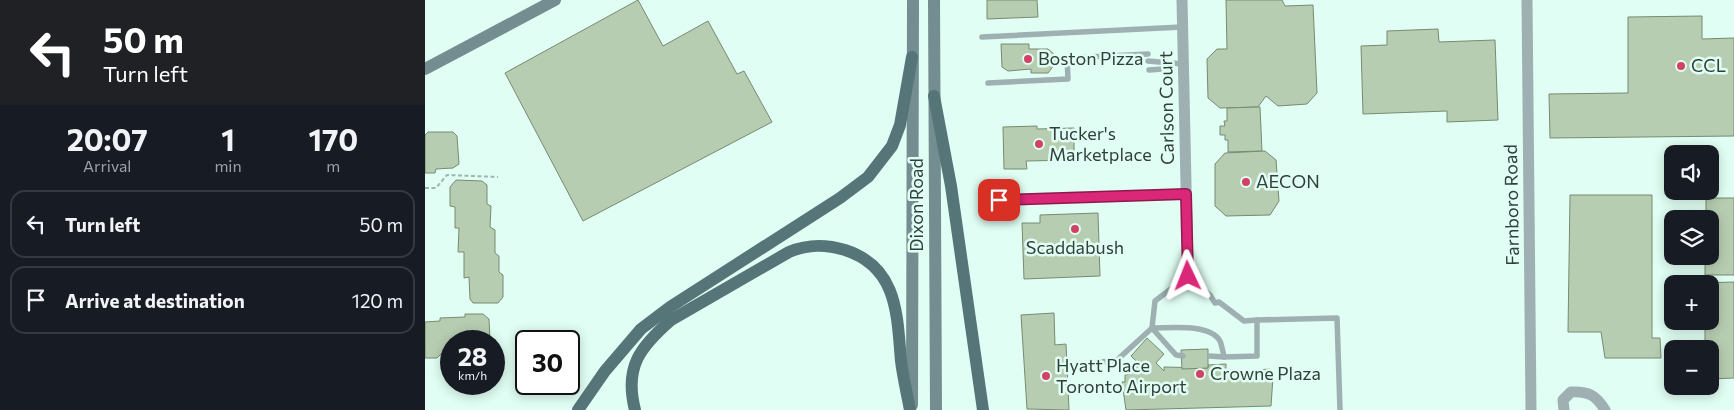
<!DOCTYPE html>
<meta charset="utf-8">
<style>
:root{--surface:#171b24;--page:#20242c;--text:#f1f3f6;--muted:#9ea1a6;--line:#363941}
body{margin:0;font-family:Commissioner,sans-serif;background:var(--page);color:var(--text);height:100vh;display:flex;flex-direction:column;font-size:19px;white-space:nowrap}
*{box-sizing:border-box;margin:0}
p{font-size:16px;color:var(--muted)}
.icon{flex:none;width:28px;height:28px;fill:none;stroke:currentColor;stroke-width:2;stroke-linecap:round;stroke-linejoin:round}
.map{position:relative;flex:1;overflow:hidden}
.sheet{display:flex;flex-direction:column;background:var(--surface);width:425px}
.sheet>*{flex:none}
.hud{background:#202124;color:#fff;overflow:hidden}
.buttons{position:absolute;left:1239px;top:145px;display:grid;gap:10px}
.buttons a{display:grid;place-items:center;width:55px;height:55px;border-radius:10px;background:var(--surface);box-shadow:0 2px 12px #0003;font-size:25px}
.speed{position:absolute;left:15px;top:330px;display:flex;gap:10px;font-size:25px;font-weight:700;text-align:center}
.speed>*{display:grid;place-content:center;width:65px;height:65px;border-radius:50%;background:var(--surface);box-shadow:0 2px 12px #0003;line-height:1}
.speed small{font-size:12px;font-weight:400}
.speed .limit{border:2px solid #111;border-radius:8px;background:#fff;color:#111}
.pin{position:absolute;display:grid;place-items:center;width:42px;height:42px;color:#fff;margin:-21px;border-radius:10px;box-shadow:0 2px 8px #0006}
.me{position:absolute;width:55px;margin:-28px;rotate:358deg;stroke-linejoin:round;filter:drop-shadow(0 0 4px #0008)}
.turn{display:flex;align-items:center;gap:18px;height:105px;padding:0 20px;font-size:22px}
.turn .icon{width:65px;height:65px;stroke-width:2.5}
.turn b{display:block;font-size:35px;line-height:42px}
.eta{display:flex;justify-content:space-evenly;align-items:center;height:85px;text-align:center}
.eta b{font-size:30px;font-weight:700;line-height:35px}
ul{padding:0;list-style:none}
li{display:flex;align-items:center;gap:15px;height:68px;margin:0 10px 8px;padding:0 10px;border:2px solid var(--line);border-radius:15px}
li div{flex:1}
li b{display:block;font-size:19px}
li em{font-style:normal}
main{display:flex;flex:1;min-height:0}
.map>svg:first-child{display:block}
.building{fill:#b7cdb1;stroke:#778a72}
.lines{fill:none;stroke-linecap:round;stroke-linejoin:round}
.path{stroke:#9eb6ae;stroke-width:2;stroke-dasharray:4 2.5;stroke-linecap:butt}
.lane{stroke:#9eb0b1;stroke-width:5.5}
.street{stroke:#9eb0b1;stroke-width:11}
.secondary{stroke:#748d90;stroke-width:12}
.primary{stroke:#567578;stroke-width:12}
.route-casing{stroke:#8e194d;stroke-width:12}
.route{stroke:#db2777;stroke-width:9}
.poi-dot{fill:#d24265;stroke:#e0fef3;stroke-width:2}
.labels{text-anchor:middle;stroke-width:5;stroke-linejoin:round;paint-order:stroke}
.poi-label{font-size:18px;fill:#313f3a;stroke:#e0fef3;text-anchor:start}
.street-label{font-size:18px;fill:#313f3a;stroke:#e0fef3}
</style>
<main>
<section class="sheet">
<div class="hud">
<div class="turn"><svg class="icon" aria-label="left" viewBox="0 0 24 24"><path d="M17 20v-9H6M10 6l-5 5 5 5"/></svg><div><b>50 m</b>Turn left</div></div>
</div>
<div class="eta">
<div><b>20:07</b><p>Arrival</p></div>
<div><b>1</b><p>min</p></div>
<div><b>170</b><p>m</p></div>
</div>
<ul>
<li><svg class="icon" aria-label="left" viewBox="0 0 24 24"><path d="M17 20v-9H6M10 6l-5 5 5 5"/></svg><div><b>Turn left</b></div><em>50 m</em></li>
<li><svg class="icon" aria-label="arrive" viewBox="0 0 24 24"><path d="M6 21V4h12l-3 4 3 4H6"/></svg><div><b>Arrive at destination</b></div><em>120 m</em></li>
</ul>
</section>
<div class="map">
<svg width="1309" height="410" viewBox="0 0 1309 410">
<rect width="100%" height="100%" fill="#e0fef3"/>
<g class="building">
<path d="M213,0l25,46 45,-25 29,53 7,-3 28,51 -189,99 -78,-148z"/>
<path d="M562,0h50l1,17 -51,2z"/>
<path d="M801,0h56l3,6 28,-1 4,88 -10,11 -29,2 -12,-10 -8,11 -38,1 -12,-10 -1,-39 10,-10h10z"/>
<path d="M1277,16v23l32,-1v98l-184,2 -1,-44 79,-1v-76z"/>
<path d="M1013,29l1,13 56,-2 3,80 -51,2v-11l-84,3 -2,-68 26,-1v-14z"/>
<path d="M576,44h28v5h19l7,6v9l-7,9h-17v-4l-23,2 -6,-4z"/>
<path d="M833,107h2l2,44 -34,1v-12h-3v-5h-5v-9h5l-1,-5h3v-13z"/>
<path d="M612,126v3l37,-1v32l-48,1 1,8h-23l-1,-42z"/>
<path d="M3,132h25l4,4 2,28 -6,4 -17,1 -1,4h-10v-38z"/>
<path d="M840,151l11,9 3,41 -9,14 -44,1 -11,-10v-42l10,-11z"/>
<path d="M31,180l26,1 5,4v19l4,2 -1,21 5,3v23l4,3v16l4,3v22l-5,6h-25l-3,-4 -1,-22 -5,1v-26h-6l1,-24h-4v-21l-5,-1v-19z"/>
<path d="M1145,195h82v143h8l1,20h-56l-4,-26h-33z"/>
<path d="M1281,198h28v77h-29v-19h5v-37h-4z"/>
<path d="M673,213l2,63 -76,3 -2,-56h18v-8z"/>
<path d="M1309,282v96l-24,1v-30h-5v-28h5v-37l-6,-1z"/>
<path d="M629,313l1,32 11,-1 3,66 -42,-1 -6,-94z"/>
<path d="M40,314h18l6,5 1,22h-39v13l-9,-1 -5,5h-12v-36l15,-1v-3l25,-1z"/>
<path d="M722,338l17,16 -8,9 8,8v-4l44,1v-3l18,-1v8l30,1v-3l14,-1v8h3l-2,29 -145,4 -4,-28h3v-7l6,-1 8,-10 -8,-8z"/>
<path d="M783,349v19l-26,1 -1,-19z"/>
</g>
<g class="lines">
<path class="path" d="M0,188h11l11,-13 51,2"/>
<g class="lane">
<path d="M557,37l200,-10"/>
<path d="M723,61l35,3"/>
<path d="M724,70l14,-1 7,-5"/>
<path d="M563,83l80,-4 -1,-21 81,-4"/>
<path d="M574,200l187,-7"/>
<path d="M832,320l80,-2 3,92"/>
<path d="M727,328l24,27 7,1"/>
<path d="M785,356l14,1"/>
<path d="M672,362l19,-1 36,-33 3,-27 33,-25 22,19 5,8 4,-1 25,19 13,-1v36l-33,1c-1,-5 -2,-11 -4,-16 -10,-18 -50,-13 -68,-13"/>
</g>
<g class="street">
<path d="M757,0l6,276"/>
<path d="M1102,0l4,410"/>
<path d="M1139,410l-1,-10 8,-8c17,-1 25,3 34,18"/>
</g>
<g class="secondary">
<path d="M509,0l2,410"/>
<path d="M0,69l130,-69"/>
<path d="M487,405l1,-405"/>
</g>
<g class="primary">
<path d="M509,96l17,90 32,224"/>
<path d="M153,410l27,-39 36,-42 29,-22 170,-109 28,-21 24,-31 8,-21 12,-68"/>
<path d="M210,410c-11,-43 5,-63 36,-90l118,-68c19,-8 36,-8 56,-2 53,17 52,65 56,111 2,16 6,33 9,49"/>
</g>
</g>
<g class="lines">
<g class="route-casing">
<path id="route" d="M574,200l187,-6 2,82"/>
</g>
<use href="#route" class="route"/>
</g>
<g class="poi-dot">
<circle cx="603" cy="59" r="5"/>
<circle cx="1256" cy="66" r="5"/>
<circle cx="614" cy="144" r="5"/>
<circle cx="821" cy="182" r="5"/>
<circle cx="650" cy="229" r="5"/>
<circle cx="775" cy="374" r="5"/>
<circle cx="621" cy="376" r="5"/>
</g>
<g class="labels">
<g class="poi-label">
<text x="613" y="65">Boston Pizza</text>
<text x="1266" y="72">CCL</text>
<text x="624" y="140">Tucker's<tspan x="624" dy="21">Marketplace</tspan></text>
<text x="831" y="188">AECON</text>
<text x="650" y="254" text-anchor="middle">Scaddabush</text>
<text x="631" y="372">Hyatt Place<tspan x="631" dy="21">Toronto Airport</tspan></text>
<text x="785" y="380">Crowne Plaza</text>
</g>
<g class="street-label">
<text transform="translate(742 108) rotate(-91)" y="6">Carlson Court</text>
<text transform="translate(492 205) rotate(-90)" y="6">Dixon Road</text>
<text transform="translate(1087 205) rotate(-91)" y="6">Farnboro Road</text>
</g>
</g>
</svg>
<div class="buttons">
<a><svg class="icon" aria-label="sound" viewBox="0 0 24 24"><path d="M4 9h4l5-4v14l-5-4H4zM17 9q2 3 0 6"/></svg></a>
<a><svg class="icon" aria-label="layers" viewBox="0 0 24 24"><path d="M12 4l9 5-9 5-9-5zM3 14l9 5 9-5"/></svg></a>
<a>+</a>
<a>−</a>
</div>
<div class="speed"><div>28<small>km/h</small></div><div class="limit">30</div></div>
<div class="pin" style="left:574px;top:200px;background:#d93025"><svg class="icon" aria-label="arrive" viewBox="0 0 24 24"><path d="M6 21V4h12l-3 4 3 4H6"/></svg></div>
<svg class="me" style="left:763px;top:276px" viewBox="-20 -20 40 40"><path d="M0-17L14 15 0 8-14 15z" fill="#db2777" stroke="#fff" stroke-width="4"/></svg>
</div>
</main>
